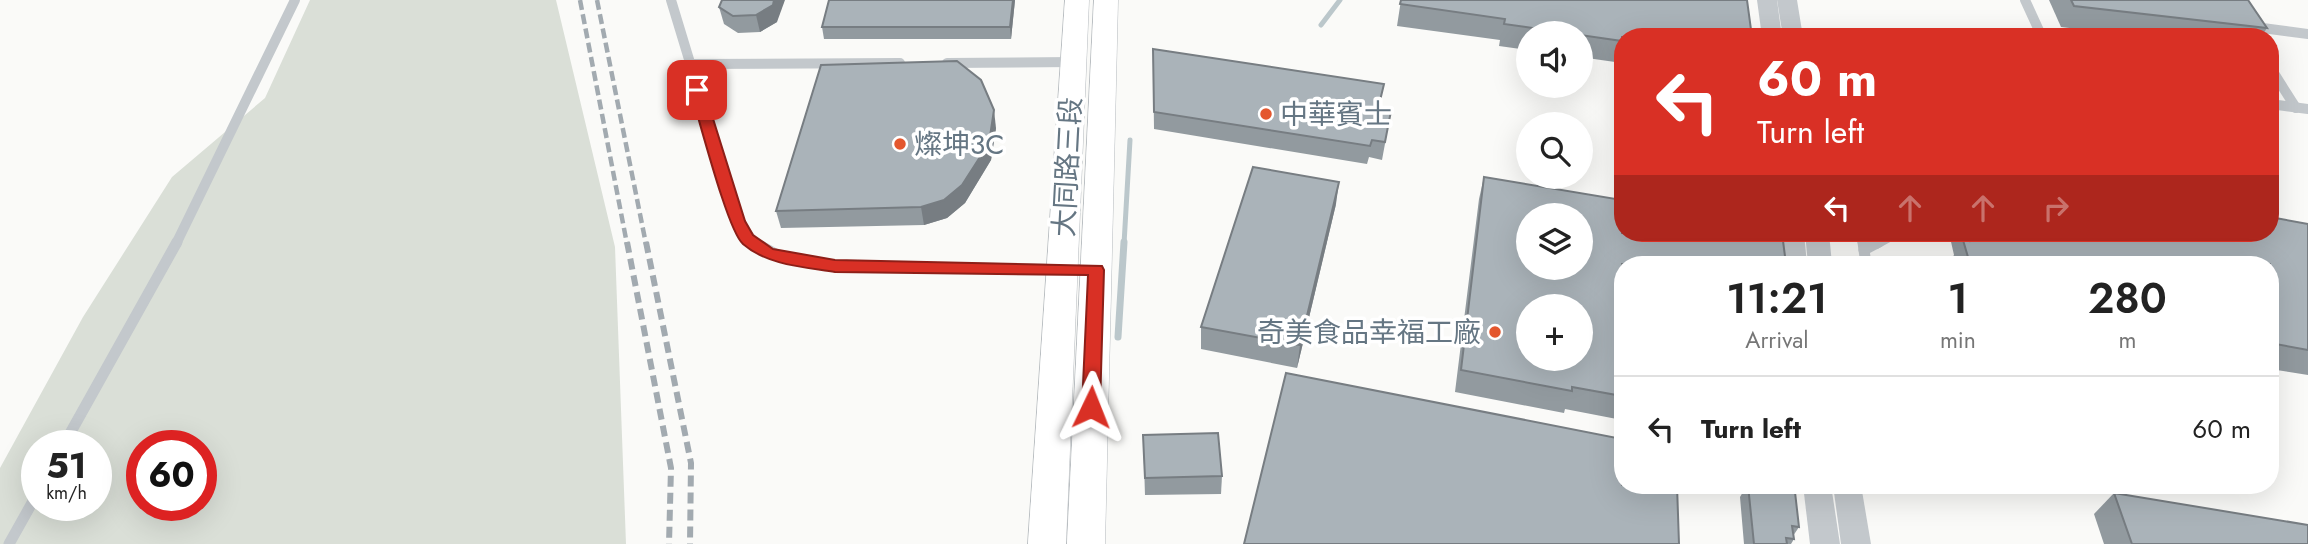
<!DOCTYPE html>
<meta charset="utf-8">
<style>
:root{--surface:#fff;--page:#f2f2f2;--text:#222;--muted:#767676;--line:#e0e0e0}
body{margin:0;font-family:Jost,"Noto Sans TC",sans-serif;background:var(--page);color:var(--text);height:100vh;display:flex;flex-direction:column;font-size:26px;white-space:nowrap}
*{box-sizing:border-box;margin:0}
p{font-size:23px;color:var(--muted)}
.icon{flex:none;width:38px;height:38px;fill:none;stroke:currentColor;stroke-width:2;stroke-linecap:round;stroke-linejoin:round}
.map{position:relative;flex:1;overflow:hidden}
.panel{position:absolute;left:1614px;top:256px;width:665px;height:238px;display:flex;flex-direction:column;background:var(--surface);border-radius:28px;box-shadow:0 7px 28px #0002}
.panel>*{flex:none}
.banner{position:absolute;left:1614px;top:28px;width:665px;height:214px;border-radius:28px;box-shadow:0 7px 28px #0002;background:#d93025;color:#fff;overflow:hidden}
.controls{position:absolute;left:1516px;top:21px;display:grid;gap:14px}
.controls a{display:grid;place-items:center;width:77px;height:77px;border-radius:50%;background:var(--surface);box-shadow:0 7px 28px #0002;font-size:35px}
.speed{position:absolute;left:21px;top:430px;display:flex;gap:14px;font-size:35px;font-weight:700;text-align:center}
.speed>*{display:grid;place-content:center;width:91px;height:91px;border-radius:50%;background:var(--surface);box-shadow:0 7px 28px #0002;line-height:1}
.speed small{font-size:18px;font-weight:400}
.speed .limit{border:10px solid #d22;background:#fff;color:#111}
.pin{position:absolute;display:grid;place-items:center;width:60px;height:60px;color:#fff;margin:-30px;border-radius:14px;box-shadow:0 4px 10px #0006}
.me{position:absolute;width:77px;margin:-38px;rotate:2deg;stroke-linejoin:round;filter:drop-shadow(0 0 5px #0008)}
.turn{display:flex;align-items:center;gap:24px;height:147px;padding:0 28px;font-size:32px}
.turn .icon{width:91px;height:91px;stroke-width:2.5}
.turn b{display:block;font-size:49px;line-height:60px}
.lanes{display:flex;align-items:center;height:66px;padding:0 28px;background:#0003;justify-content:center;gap:35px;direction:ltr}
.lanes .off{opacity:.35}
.eta{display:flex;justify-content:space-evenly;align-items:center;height:119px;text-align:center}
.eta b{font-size:42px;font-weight:600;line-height:49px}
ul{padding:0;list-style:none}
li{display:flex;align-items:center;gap:21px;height:105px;padding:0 28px;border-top:2px solid var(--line)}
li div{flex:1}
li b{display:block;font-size:26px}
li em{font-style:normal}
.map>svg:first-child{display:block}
.green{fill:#dadfd7;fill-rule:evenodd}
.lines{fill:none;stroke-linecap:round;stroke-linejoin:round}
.stream-far1{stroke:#bbc7cb;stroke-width:5}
.stream{stroke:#bbc7cb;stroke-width:7}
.primary-casing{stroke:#b5babe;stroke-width:1}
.service-far1{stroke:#c3c8cc;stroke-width:10}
.service{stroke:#c3c8cc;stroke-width:11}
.tertiary{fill:#c3c8cc;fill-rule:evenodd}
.primary{fill:#fff;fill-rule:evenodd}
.rail-far1{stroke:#a2aab0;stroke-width:4.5;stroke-dasharray:10 4.5;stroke-linecap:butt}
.rail{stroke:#a2aab0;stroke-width:6;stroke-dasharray:11 6;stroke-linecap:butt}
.wall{fill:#929a9f}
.shaded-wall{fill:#777d82}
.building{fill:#aab3b9;stroke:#777d82;stroke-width:2;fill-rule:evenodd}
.route{fill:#d93025;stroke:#8d1f18;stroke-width:2}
.poi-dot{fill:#e4572e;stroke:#fff;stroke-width:2.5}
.labels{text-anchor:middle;stroke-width:7;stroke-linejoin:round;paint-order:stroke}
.poi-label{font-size:28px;fill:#657683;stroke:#fff;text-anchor:start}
.street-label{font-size:28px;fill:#657683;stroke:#fff}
</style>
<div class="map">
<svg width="2308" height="544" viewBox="0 0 2308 544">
<rect width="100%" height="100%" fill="#fafaf8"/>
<path class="green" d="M310,0h246l59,247 11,297h-626v-76l83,-151 89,-140 93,-79zM37,446h59v60h-59zM142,446h59v60h-59z"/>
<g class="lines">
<g class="stream-far1">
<path d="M1321,25l19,-25"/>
<path d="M1124,244l6,-104"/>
</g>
<path class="stream" d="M1118,337l6,-95"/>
<g class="primary-casing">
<g id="primary">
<path d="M1065,0h24l-23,544h-38z"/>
<path d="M1094,0h24l-13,544h-38z"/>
</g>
</g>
<g class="service-far1">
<path d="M671,0l67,221 17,23"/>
<path d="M2025,0l17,37"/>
<path d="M2255,27l53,7"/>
<path d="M947,63l126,-1"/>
<path d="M689,64l211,-1"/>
<path d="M2270,67l26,41"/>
<path d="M2270,104l38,5"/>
<path d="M1861,233l2,11"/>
<path d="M176,244l119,-244"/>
<path d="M1876,244l20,-11"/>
</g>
<g class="service">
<path d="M754,242l25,14 56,10 258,4"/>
<path d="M1863,242l1,8"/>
<path d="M1866,264l-2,-14 15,-8"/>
<path d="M63,446l114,-204"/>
<path d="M9,544l28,-50"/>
</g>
<g class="tertiary">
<path d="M1757,0h20l5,37h-20z"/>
<path d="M1777,0h20l6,37h-20z"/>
<path d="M1780,233h24l3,31h-24z"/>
<path d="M1805,233h24l3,31h-24z"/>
<path d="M1803,485h28l9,59h-30z"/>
<path d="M1833,485h28l10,59h-30z"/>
</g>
<use href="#primary" class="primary"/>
<g class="rail-far1">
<path d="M580,0l47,244"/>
<path d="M597,0l49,244"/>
</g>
<g class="rail">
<path d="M627,242l44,226 -2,76"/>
<path d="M646,242l45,221 -1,81"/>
</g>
</g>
<g class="wall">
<path d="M722,0l55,22 -17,10 -22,1 -14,-9 -5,-17z"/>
<path d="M829,0h186l-4,39h-187l-2,-12z"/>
<path d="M1401,0l221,37v26l-42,-6v-24h-52v17l-29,-4 1,-6 -103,-14z"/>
<path d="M2049,0h199l19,28 -6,9h-117l-83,-10z"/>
<path d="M1153,49l226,60 12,2 -9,49 -13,-3 -2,7 -213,-35z"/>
<path d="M996,128l-5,32 -26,43 -18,15 -23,7 -143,3 -5,-17z"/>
<path d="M1484,177l138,56h165l-4,8 -161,23v156l-57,-11 -1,4 -109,-21 24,-193z"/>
<path d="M1336,204l-39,164 -96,-19v-22z"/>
<path d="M2308,224v151l-38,-6v-105h-320l-1,-2 5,-7 -5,-22h321z"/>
<path d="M1143,435l79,41 -1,18 -76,1z"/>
<path d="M1747,485h14l38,42 -6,9 1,3 -3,5h-47l-4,-47z"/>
<path d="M2114,493l194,51h-204l-10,-30z"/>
</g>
<g class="shaded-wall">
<path d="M774,0h11l-8,22 -17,10 -4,-17z"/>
<path d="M1013,0h2l-4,39 -1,-12z"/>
<path d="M994,110l2,18 -5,32 -26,43 -18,15 -23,7 -3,-18z"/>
<path d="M1339,182l-3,22 -39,164 3,-23z"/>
</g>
<g class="building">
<path d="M722,0h52l-1,5 -17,10 -23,1 -14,-9z"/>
<path d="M829,0h184l-3,27h-188z"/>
<path d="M1401,0h346l5,37h-130v4l-42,-6v-2h-12l-64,-9 1,-5 -105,-15z"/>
<path d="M2071,0h177l19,28 -193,-22z"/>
<path d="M1153,49l231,35 -6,25 13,2 -6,31 -13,-2 -2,6 -216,-34z"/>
<path d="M957,61l24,19 13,30 -5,33 -27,42 -18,15 -23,7 -145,4 45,-146z"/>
<path d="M1253,167l86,15 -39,163 -99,-18z"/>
<path d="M1484,177l138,23v33h160l4,31h-164v132l-50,-9v4l-111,-21zM1528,215h52v53h-52zM1528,306h52v53h-52z"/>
<path d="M2270,217l38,7v126l-38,-7v-79h-300l-7,-24 6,1 -2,-8h303z"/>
<path d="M1286,373l336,66v46h55l2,59h-435z"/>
<path d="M1218,433l4,43 -77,2 -2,-43z"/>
<path d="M1748,485h13l34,7 4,35 -7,-1 2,13 -8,-1 1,6h-33z"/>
<path d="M2114,493l194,32v19h-176z"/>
</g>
<path class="route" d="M697,86l7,4 41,131 8,14 20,14 62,11 267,6 2,4 -4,137 -3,5h-12l-3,-5 6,-132 -253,-3c-31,-5 -68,-7 -92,-28 -16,-14 -44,-127 -53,-154z"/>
<g class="poi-dot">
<circle cx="1266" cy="114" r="7"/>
<circle cx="900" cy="144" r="7"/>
<circle cx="1495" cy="332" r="7"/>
</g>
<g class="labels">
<g class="poi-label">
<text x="1280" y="124">中華賓士</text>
<text x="914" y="154">燦坤3C</text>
<text x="1481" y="342" text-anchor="end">奇美食品幸福工廠</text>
</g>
<g class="street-label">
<text transform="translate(1067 167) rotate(-87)" y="10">大同路三段</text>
</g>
</g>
</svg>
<div class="controls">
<a><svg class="icon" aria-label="sound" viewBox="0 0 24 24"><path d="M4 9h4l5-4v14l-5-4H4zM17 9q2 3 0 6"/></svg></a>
<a><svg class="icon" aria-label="search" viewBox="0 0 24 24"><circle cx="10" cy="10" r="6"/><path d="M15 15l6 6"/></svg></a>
<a><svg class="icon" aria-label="layers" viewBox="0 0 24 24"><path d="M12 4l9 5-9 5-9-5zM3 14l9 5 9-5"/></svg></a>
<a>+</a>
</div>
<div class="speed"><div>51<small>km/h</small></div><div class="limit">60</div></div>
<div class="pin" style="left:697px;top:90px;background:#d93025"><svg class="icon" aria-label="arrive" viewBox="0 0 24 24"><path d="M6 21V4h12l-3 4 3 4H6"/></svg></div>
<svg class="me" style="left:1091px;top:407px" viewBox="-20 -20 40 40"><path d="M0-17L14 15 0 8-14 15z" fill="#d93025" stroke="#fff" stroke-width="4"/></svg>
<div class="banner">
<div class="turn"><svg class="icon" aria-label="left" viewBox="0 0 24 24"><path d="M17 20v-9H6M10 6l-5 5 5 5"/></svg><div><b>60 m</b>Turn left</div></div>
<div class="lanes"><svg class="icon" aria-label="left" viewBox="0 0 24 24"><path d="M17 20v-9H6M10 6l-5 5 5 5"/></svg><svg class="icon off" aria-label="ahead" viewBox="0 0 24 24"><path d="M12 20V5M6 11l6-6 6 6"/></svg><svg class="icon off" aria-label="ahead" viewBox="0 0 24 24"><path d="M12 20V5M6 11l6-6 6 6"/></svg><svg class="icon off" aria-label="right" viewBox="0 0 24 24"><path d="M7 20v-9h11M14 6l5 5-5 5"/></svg></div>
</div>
<section class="panel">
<div class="eta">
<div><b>11:21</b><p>Arrival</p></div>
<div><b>1</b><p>min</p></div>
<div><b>280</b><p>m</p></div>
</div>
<ul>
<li><svg class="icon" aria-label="left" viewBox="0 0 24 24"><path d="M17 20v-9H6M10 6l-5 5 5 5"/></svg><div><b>Turn left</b></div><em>60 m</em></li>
</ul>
</section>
</div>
